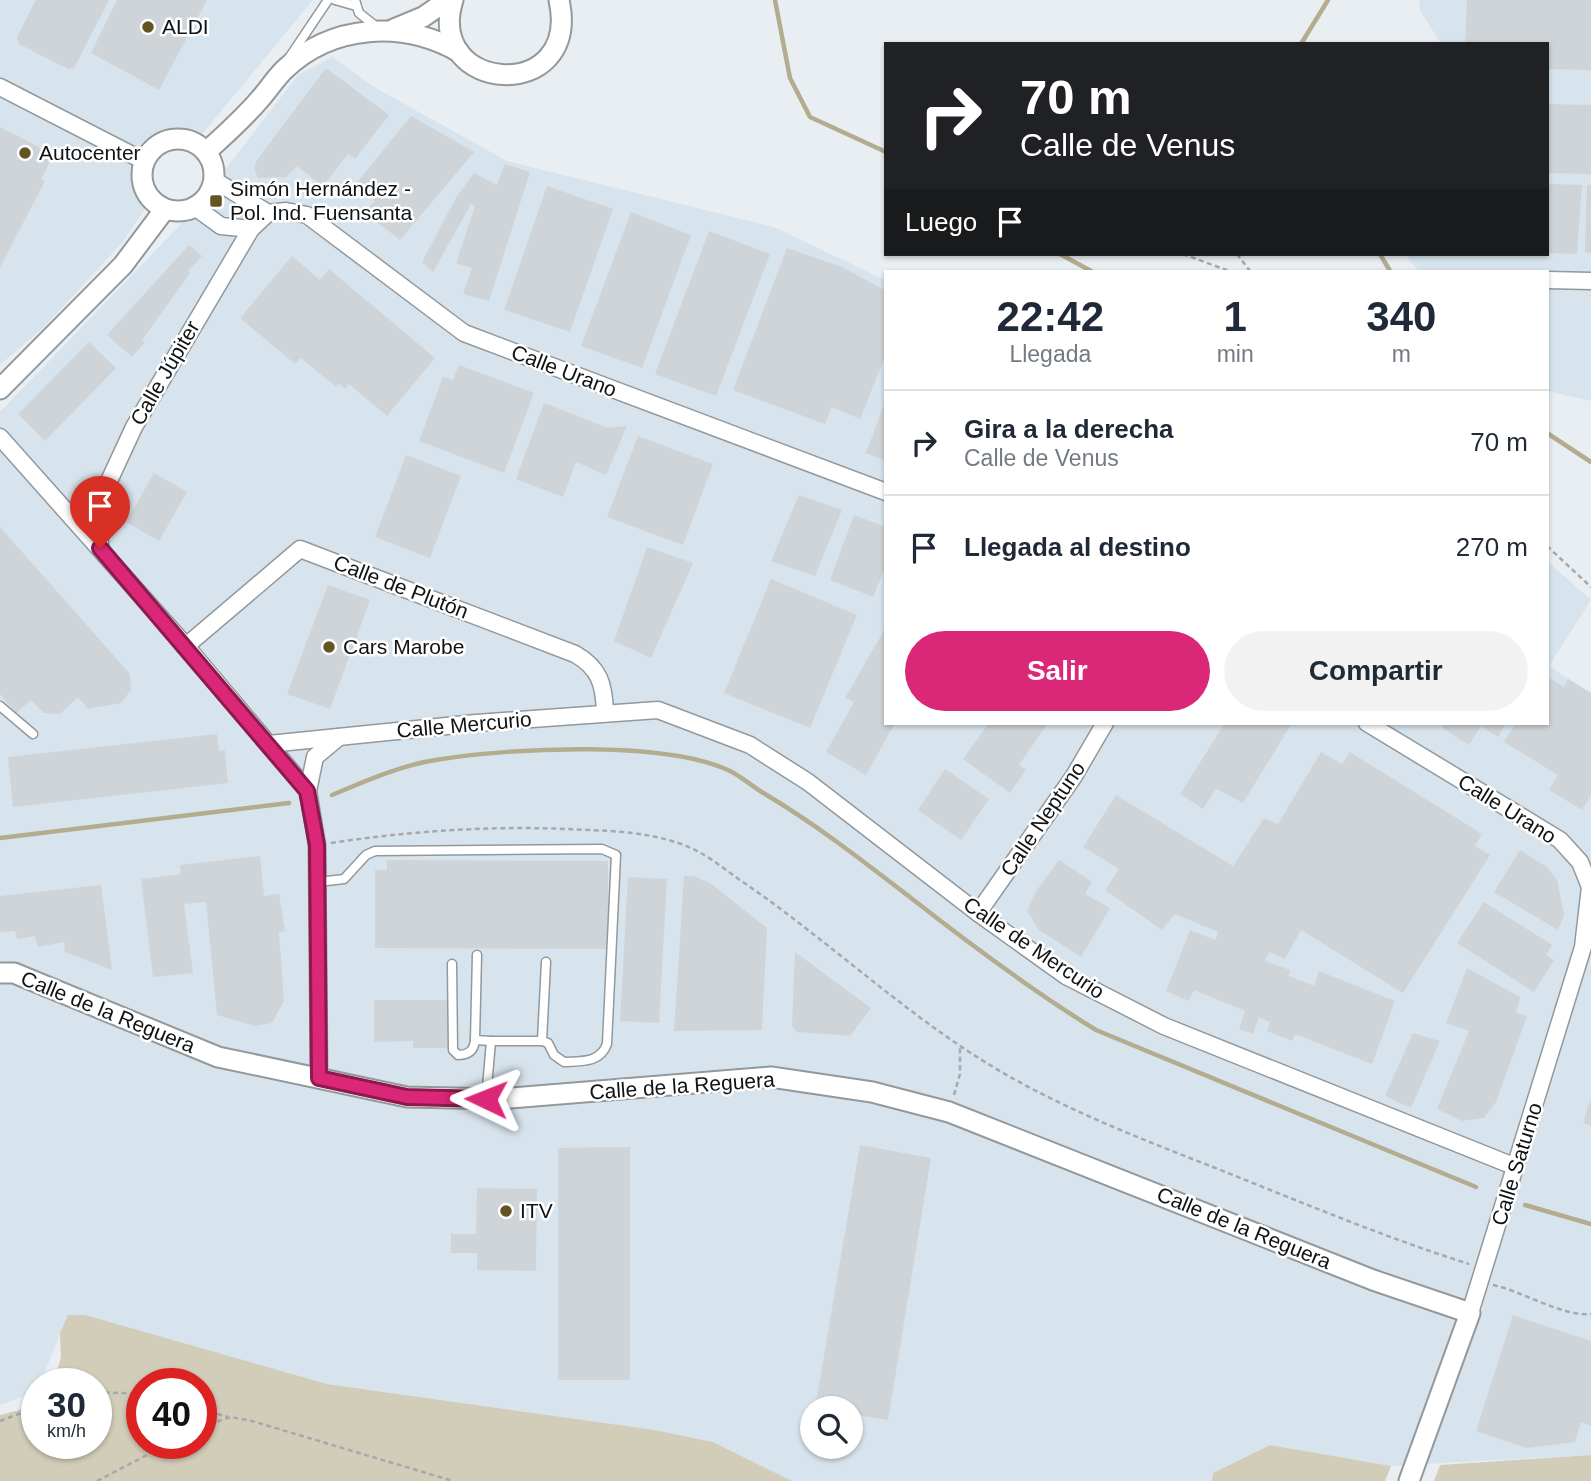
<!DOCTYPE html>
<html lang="es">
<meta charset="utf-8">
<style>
:root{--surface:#fff;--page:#f2f2f3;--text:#1f2937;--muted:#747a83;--line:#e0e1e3;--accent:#db2777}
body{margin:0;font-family:Arial,sans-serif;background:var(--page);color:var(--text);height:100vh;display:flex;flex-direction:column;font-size:26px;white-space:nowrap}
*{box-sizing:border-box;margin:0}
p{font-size:23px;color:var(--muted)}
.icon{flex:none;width:38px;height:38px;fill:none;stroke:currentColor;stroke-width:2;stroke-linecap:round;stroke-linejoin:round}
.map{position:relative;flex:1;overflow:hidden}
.panel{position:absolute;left:884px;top:270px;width:665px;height:455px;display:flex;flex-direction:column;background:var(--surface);border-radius:0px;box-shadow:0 2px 5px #0004}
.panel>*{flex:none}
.top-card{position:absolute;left:884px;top:42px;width:665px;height:214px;border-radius:0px;box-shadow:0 2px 5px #0004;background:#202124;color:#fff;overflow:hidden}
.fabs{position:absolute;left:800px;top:1396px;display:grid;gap:14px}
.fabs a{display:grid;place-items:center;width:63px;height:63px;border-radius:50%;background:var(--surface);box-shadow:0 2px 5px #0004;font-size:35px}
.speed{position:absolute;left:21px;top:1368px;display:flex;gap:14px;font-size:35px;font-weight:700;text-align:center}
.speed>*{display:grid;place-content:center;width:91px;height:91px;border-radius:50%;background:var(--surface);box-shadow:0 2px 5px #0004;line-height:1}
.speed small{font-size:18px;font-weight:400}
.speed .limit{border:10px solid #d22;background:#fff;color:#111}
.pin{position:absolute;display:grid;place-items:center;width:60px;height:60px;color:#fff;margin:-72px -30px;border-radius:50% 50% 50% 0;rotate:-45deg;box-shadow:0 0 7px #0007}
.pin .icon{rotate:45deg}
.me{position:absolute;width:77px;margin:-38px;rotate:272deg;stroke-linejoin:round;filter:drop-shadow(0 0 5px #0008)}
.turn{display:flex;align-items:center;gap:24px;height:147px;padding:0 21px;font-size:32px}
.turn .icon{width:91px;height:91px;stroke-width:2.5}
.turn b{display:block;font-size:49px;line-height:60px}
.then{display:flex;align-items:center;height:66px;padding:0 21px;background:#0003;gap:14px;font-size:26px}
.eta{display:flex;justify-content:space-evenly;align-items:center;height:119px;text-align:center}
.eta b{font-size:42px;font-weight:800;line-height:49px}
.cta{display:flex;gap:14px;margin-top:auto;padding:14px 21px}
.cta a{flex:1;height:80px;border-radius:42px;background:var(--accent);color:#fff;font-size:28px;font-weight:800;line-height:80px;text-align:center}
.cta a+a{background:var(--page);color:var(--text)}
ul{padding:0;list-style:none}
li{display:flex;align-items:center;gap:21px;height:105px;padding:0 21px;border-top:2px solid var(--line)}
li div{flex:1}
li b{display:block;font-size:26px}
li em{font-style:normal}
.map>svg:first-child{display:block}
.built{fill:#d8e4ed;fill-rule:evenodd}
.green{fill:#d2cdb9;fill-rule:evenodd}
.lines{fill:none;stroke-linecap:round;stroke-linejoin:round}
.stream{stroke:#b4ac8f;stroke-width:4.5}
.building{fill:#cfd4d8}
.service-casing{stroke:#93989b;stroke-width:11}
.minor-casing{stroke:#93989b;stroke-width:19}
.tertiary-casing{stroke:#93989b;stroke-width:23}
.path{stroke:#a5a9ac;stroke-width:2.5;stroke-dasharray:5 3.5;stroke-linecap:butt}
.service{stroke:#fff;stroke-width:8}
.minor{stroke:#fff;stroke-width:16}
.tertiary{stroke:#fff;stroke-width:19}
.route-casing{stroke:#8e194d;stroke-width:18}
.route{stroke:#db2777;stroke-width:12}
.poi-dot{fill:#625522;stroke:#fff;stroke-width:2.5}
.labels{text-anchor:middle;stroke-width:5;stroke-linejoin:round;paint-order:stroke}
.poi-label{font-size:21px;fill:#101213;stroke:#fff;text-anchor:start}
.street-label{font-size:21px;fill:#101213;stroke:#fff}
</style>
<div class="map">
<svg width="1591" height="1481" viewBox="0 0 1591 1481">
<rect width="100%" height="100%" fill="#e9eef2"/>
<g class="built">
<path d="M0,0h313l-115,139 -24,-7 -33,20 -4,31 10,23 -25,37 -78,84 -44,38z"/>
<path d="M1419,0h172v401l-44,-10v-120h-128l-10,-11 -1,-6h139v-210h-106l-21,-34z"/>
<path d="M332,57l42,30 133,74 267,66 111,53 1,443h661v-162l44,39 -42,66 42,27v762l-200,11 -121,-21 -57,28 -1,8h-420l-79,-39 -58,-12 -328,-46 -259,-69 -28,69h-3v7l-37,14v-993l182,-189 27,-20 11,-27 78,-101zM812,1409h38v38h-38z"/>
</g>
<g class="green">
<path d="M68,1315h17l242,69 328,46 58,12 79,39h-792v-66l19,-5 18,-11v45h59v-60h-43l8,-27 -1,-24zM142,1384h59v60h-59z"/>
<path d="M1270,1445l121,21 -6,15h-173l1,-8z"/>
<path d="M1591,1455v26h-157l6,-16z"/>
</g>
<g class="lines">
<g class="stream">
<path d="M775,0l15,78 20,39 76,35"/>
<path d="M1301,44l27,-44"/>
<path d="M1060,254l31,17"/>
<path d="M1380,254l10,17"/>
<path d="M1547,433l44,29"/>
<path d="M332,795c35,-15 72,-31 110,-36 70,-11 224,-19 288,12 12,6 23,16 35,23 52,31 98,67 146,104 60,47 120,92 185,132l380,157"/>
<path d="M0,838l289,-35"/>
<path d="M1525,1205l66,19"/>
</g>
</g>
<g class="building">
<path d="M36,0h73l-35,68 -6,1 -49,-25 -2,-7z"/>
<path d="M117,0h90l-48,90 -68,-37z"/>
<path d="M1467,0h124v70l-44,-1v-25h-82z"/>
<path d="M326,68l63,47 -34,44 -7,-5 -25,32 -26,-20 -11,11 -28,1 -4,-10 3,-8z"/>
<path d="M1547,104l44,1v69l-44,-1z"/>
<path d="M411,116l63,36 -74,88 -28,-22 3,-4 -7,-6 7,-7 -20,-16z"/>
<path d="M0,127l48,25 4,5 -11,23 4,1 -45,86z"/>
<path d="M505,164l25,8 -41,129 -26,-7 9,-26 -16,-5 19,-57 -4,-2 -38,68 -11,-10 35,-66 17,-23 23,12z"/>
<path d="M1547,184l35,1 -5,69 -30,-1z"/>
<path d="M1587,185h4v68l-6,-1z"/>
<path d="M547,186l66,23 -43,123 -66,-22z"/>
<path d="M631,212l60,23 -49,133 -61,-22z"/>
<path d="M709,231l61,23 -54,142 -61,-22z"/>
<path d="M189,245l13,11 -14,15 2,2 -48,67 3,2 -13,15 -25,-22z"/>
<path d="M787,248l55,19 44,24v63l-26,65 -28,-12 -7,17 -92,-34z"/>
<path d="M292,256l28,24 9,-11 106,89 -48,58 -38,-32 -4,5 -6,-5 -3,3 -35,-29 -6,6 -55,-46z"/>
<path d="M89,342l27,26 -71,73 -27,-27z"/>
<path d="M459,365l75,28 -30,80 -85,-32 24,-64 10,3z"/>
<path d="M885,402h1v59l-20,-8z"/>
<path d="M544,403l64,25 19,-2 -21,49 -30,-13 -13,35 -47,-18z"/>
<path d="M638,436l75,28 -30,81 -76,-28z"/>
<path d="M406,455l55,21 -31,82 -55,-21z"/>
<path d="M154,473l33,19 -28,49 -33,-19z"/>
<path d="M799,495l43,15 -27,66 -44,-15z"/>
<path d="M854,515l32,12v38l-13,32 -43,-17z"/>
<path d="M0,527l130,147 1,16 -10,13 -33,6 -10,-12 -18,17 -16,-1 -13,-13 -15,13 -16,-19z"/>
<path d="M647,547l46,16 -42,95 -37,-17z"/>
<path d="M771,579l86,36 -47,113 -86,-35z"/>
<path d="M328,585l42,15 -40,109 -43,-15z"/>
<path d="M886,627v96h9l-29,52 -40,-23 28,-50 -9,-4z"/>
<path d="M1547,677l17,10 4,-8 23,14v102l-9,15 -33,-20 9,-15 -54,-33 12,-19h31z"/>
<path d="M989,723h59l-29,42 7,5 -16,23 -47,-34z"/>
<path d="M1225,723h67l-49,80 -27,-14 -13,20 -23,-15z"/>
<path d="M1445,723h61l-8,14 -17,-11 -12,19 -27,-17z"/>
<path d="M217,734l2,17 6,-1 3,33 -215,24 -5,-50z"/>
<path d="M1321,752l21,12 8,-12 132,82 -7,12 15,9 -87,138 -102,-63 -16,29 -16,-7 -4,9 25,9 -1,6 25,10 5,-15 76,30 -23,63 -77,-30 -3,7 -25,-10 3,-9 -11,-5 -6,17 -14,-5 6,-18 -51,-21 -5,11 -23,-10 24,-61 25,10 3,-8 -43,-18 -13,16 -57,-40 14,-21 -36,-22 33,-52 117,71 31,-48 14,6z"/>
<path d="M945,769l44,30 -28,41 -43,-30z"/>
<path d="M1520,850l27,17 10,13 7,35 -6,15 -64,-38z"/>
<path d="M260,856l4,40 15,-2 6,37 -6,1 5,69 -12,22 -17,3 -38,-11 -11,-113 -22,2 9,69 -40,4 -12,-98 40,-5 -1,-9z"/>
<path d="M387,860l221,1v88l-233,-1v-78h12z"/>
<path d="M1059,860l33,22 -7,12 25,14 -29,49 -42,-27 -12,-19 9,-20z"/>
<path d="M684,876h10l16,7 57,45 -5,102 -88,1z"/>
<path d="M628,877l39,2 -8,144 -39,-2z"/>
<path d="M101,885l11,85 -47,-18 -1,-10 -26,5 -3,-11 -18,3 -2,-8 -15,1v-36z"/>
<path d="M1484,902l68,43 -6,10 8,5 -20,32 -77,-49z"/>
<path d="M795,952l76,56 -21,28 -53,-4 -5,-6z"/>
<path d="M1467,968l53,29 -4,16 11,3 -31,86 -12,16 -22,3 -25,-12 32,-78 -23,-8z"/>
<path d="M374,1000h76v48h-37v-7l-39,1z"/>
<path d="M1413,1033l27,8 -29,67 -26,-12z"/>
<path d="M1590,1101h1v25l-8,-3z"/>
<path d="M860,1145l71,13 -43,262 -38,-6v-5l-35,-1z"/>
<path d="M630,1147v233h-72v-232z"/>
<path d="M477,1188l60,1 -1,82 -59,-1v-17h-26v-19h25z"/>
<path d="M1513,1315l78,26v85l-10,-4 -6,20 -49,6 -50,-17z"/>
</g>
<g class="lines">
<g class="service-casing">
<g id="service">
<path d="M335,0l21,6"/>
<path d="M355,0l4,13 19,15"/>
<path d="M287,61l41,-61"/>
<path d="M0,706l33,28"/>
<path d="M318,882l26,-3 22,-24 9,-4 227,-2 14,6 -9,189c-7,19 -25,17 -43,18l-10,-7 -6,-12 -6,-2h-51l-5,58"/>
<path d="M477,955l-2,85 16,1"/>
<path d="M452,964l1,86 5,5c10,0 16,-4 17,-15"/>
<path d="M542,1041l4,-79"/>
</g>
</g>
<g class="minor-casing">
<g id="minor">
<path d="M0,87l144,74"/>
<path d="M214,180l54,33"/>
<path d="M195,207l26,19 30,3"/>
<path d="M268,213l18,-2 21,4 157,118 422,159"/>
<path d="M1547,280l44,1"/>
<path d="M0,437l186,209 122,145 9,54 2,233"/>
<path d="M100,548v-34l9,-33 25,-54 117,-198 17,-16"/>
<path d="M186,646l114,-97 275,105c25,14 29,31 30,58"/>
<path d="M1367,723l193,117 20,22 10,25 -7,60 -113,366"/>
<path d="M269,744l207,-21 182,-13 92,35 58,37 170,131 88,63 98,50 352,141"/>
<path d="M308,791l7,-34 24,-20"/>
<path d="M978,913l96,-137 31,-53"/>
</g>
</g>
<g class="tertiary-casing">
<g id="tertiary">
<path d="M453,0c-29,94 129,105 106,0"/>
<path d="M394,29l29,-12 25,-17"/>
<circle cx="178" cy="175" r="36"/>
<path d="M206,152c19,-17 37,-33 54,-53 8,-9 15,-20 24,-29 48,-46 119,-50 175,-18"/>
<path d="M0,389l123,-124 42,-56"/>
<path d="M0,973h14l204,84 189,40 91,2 273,-22 101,15 77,20 424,168 97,33 -61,168"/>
</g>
</g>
<g class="path">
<path d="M1183,254l46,17"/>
<path d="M1237,254l13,17"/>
<path d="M1547,546l44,41"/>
<path d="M331,843c85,-13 172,-18 257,-13 30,1 59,3 87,12 25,7 44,23 65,38 81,55 154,124 237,177 78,50 165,82 251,116 80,32 159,65 241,91"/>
<path d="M954,1095l6,-21v-27"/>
<path d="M1493,1285c29,6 70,32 98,29"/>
<path d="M96,1392l46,2"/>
<path d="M201,1409l27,8"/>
<path d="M0,1421l37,-14"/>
<path d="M201,1427l30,-10 21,4 201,60"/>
<path d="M97,1481l71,-37"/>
</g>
<use href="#service" class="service"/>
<use href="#minor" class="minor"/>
<use href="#tertiary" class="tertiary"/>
</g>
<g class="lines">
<g class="route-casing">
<path id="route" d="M100,548l207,243 10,54 2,233 88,19 79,2"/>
</g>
<use href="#route" class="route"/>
</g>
<g class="poi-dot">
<circle cx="148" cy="27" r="7"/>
<circle cx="25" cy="153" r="7"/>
<rect x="209" y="194" width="14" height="14" rx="3.5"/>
<circle cx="329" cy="647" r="7"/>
<circle cx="506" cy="1211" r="7"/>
</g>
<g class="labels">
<g class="poi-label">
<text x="162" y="34">ALDI</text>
<text x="39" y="160">Autocenter</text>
<text x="230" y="196">Simón Hernández -<tspan x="230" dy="24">Pol. Ind. Fuensanta</tspan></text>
<text x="343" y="654">Cars Marobe</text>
<text x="520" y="1218">ITV</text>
</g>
<g class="street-label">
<text transform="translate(564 371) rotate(21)" y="7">Calle Urano</text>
<text transform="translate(165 373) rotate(-60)" y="7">Calle Júpiter</text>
<text transform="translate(401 587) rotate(21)" y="7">Calle de Plutón</text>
<text transform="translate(464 725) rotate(-5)" y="7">Calle Mercurio</text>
<text transform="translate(1507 809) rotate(32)" y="7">Calle Urano</text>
<text transform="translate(1043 819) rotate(-56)" y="7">Calle Neptuno</text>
<text transform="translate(1034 948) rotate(34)" y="7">Calle de Mercurio</text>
<text transform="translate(108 1012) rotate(22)" y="7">Calle de la Reguera</text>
<text transform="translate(682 1086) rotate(-4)" y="7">Calle de la Reguera</text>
<text transform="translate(1517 1164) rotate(-73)" y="7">Calle Saturno</text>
<text transform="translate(1244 1228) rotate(22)" y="7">Calle de la Reguera</text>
</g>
</g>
</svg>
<div class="fabs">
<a><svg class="icon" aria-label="search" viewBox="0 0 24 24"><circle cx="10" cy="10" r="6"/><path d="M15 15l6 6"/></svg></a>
</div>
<div class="speed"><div>30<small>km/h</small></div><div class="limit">40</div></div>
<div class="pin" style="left:100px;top:548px;background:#d93025"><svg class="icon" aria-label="arrive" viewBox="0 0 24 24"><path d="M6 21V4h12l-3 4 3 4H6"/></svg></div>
<svg class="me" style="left:486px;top:1099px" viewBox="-20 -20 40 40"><path d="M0-17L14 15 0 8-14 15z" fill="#db2777" stroke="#fff" stroke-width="4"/></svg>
<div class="top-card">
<div class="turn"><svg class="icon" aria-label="right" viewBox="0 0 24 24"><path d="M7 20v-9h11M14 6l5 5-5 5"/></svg><div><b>70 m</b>Calle de Venus</div></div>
<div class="then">Luego<svg class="icon" aria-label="arrive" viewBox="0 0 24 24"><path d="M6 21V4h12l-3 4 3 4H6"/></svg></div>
</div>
<section class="panel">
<div class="eta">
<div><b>22:42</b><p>Llegada</p></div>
<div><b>1</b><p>min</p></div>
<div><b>340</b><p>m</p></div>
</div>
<ul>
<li><svg class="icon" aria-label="right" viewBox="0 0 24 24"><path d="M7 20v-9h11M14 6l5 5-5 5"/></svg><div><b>Gira a la derecha</b><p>Calle de Venus</p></div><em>70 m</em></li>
<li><svg class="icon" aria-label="arrive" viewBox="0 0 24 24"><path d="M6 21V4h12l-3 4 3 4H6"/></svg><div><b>Llegada al destino</b></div><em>270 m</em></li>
</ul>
<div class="cta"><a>Salir</a><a>Compartir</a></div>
</section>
</div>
